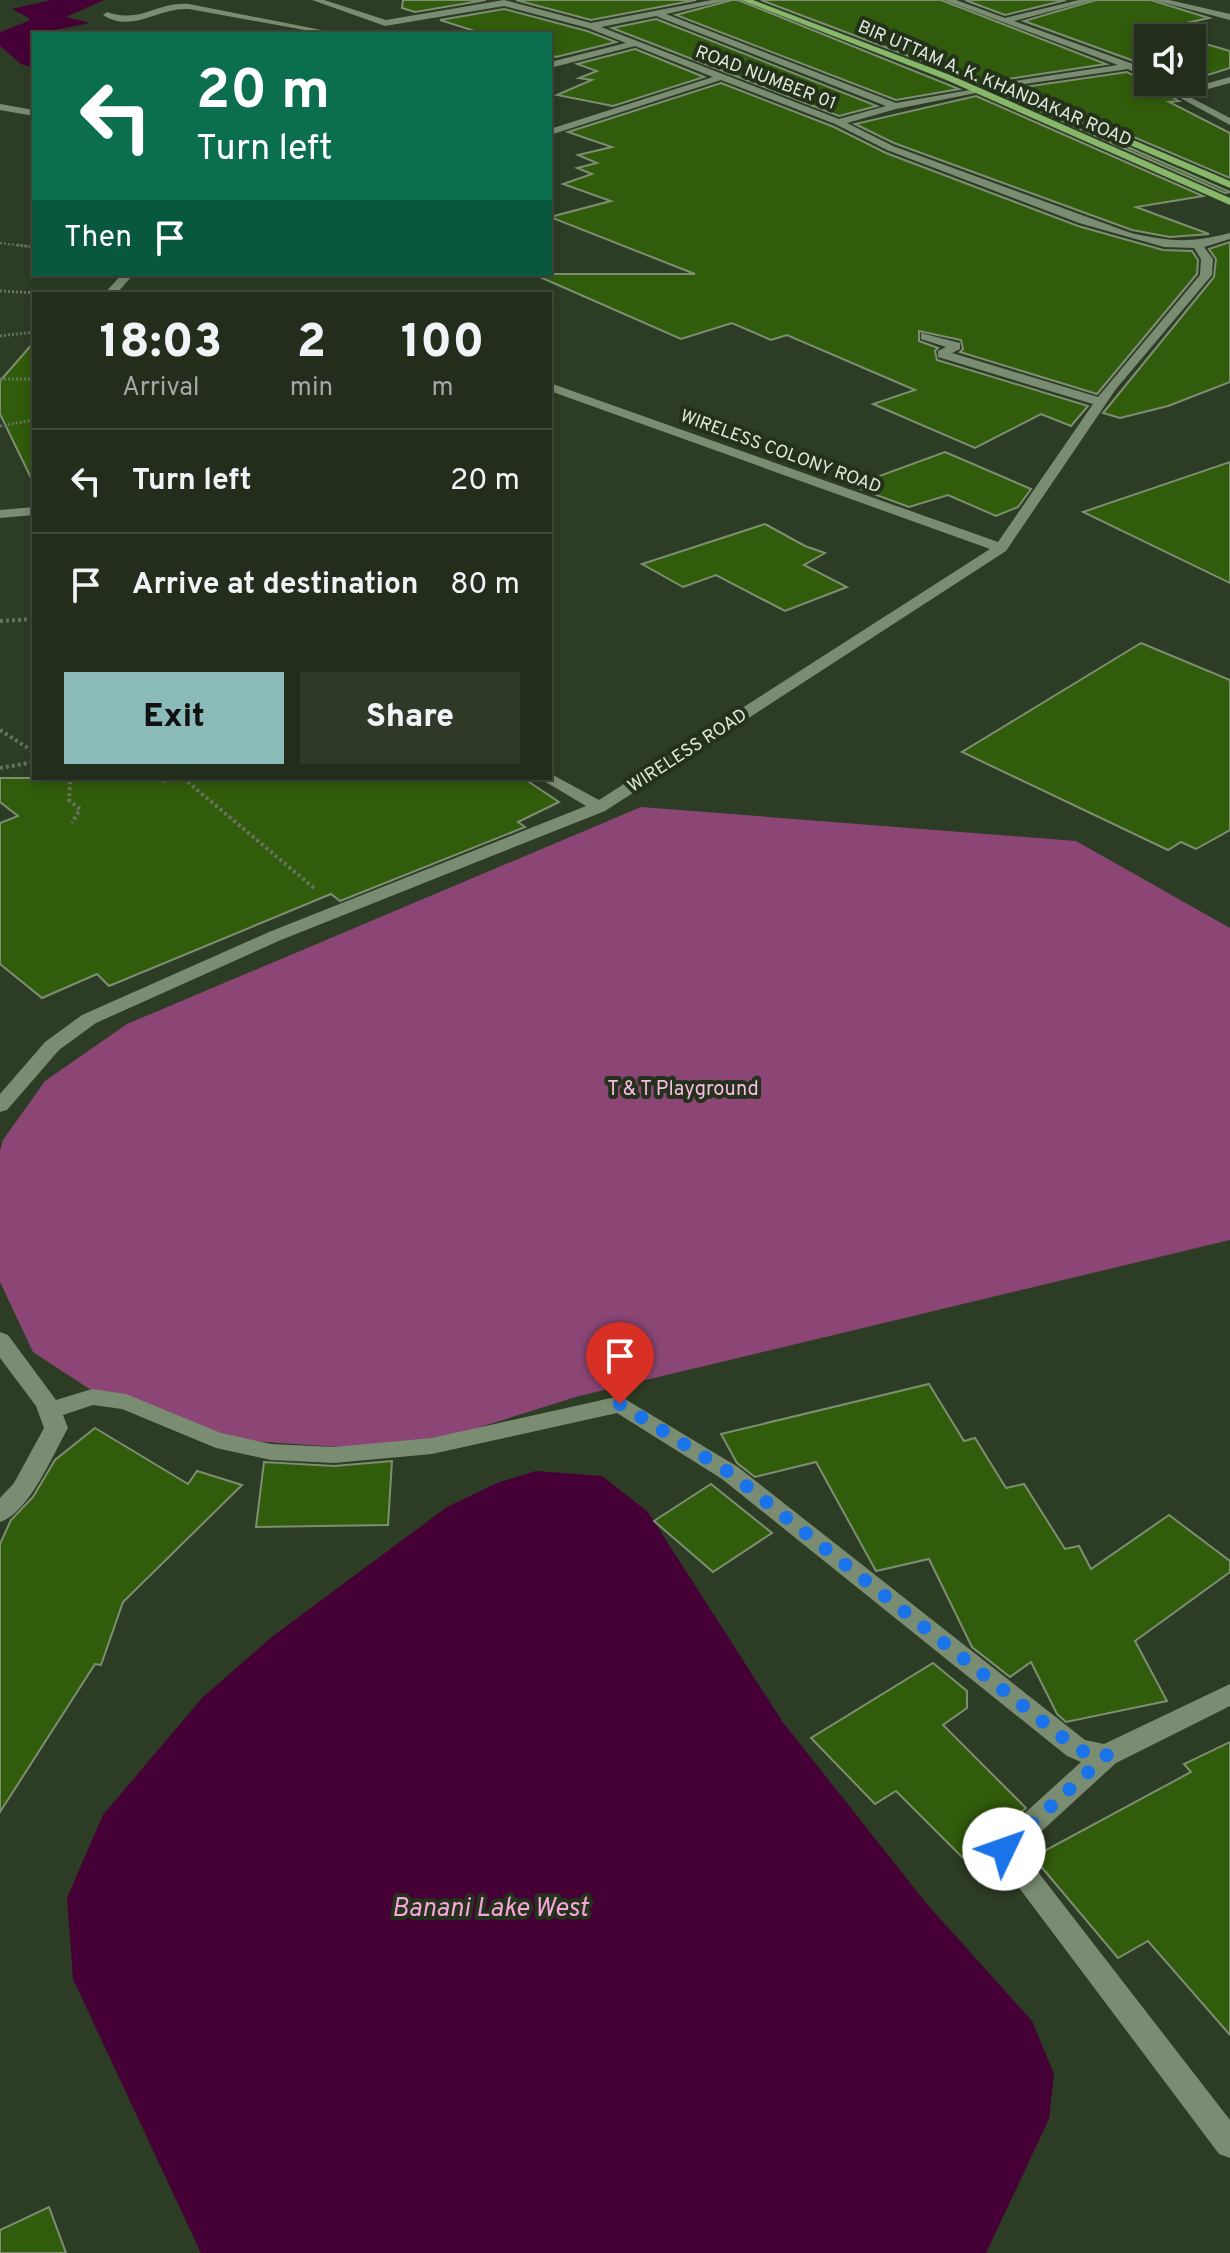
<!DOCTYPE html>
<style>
:root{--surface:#222d1b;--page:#2e3928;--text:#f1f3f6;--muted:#a2a8a3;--line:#3f493a;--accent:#8bbbb9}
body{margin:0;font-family:Overpass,sans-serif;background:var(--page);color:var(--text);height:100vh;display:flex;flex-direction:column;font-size:30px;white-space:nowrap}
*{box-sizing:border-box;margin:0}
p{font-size:26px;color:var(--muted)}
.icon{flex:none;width:44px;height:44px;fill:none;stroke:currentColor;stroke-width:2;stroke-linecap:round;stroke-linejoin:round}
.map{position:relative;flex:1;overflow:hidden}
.side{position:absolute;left:32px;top:292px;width:520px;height:488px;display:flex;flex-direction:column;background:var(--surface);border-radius:0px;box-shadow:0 4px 12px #0003,0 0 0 2px var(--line)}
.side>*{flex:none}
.hud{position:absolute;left:32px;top:32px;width:520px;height:244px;border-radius:0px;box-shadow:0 4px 12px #0003,0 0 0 2px var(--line);background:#0b6e4f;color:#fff;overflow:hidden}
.controls{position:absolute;left:1134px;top:24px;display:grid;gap:16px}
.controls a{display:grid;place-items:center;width:72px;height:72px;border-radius:0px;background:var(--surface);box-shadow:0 4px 12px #0003,0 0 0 2px var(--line);font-size:40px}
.pin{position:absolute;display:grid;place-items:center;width:68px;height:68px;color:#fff;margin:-82px -34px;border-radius:50% 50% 50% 0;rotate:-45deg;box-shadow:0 0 8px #0007}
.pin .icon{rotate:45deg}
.me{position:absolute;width:88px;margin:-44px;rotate:48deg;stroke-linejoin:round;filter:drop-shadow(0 0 6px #0008)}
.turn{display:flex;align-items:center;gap:28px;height:168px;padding:0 32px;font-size:36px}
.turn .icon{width:104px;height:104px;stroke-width:2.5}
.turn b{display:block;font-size:56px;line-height:68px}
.then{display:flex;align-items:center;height:76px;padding:0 32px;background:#0003;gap:16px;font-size:30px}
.eta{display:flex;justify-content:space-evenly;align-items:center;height:136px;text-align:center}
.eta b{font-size:48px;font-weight:800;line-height:56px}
.cta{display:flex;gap:16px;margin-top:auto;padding:16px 32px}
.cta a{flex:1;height:92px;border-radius:0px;background:var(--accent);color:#111;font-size:32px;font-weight:800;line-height:92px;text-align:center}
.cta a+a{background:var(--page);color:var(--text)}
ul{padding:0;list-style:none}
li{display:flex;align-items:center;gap:24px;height:104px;padding:0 32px;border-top:2px solid var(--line)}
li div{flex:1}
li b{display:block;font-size:30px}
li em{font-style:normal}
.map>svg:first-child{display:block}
.green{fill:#8b4676}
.water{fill:#450035}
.building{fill:#315c0b;stroke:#7d8e73;stroke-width:2}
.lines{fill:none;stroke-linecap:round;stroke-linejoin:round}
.path-far2{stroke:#66735e;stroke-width:2;stroke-dasharray:2 2;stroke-linecap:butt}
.path-far1{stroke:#66735e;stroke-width:3;stroke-dasharray:2 2;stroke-linecap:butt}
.path{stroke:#66735e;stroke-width:4;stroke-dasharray:3 3;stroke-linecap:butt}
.minor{fill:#7a8c71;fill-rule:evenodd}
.major{fill:#87b769;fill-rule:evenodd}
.route{stroke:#1a73e8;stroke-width:14;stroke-dasharray:0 25.2}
.labels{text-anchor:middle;stroke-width:8;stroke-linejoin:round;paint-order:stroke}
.far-street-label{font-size:18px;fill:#dfe9da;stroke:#24321b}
.park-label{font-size:20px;fill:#f9bbe3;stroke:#24321b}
.near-water-label{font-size:26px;font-style:italic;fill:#f6a4da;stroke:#24321b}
</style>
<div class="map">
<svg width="1230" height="2253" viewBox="0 0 1230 2253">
<rect width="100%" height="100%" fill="#2d3c24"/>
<path class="green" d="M641,807l435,34 154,87v312l-651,156 -140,44 -85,8 -105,-7 -132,-34 -84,-55 -33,-70v-131l3,-11 42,-59 82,-57z"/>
<g class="water">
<path d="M51,0h53l-38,17 24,6 -56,11 -5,11 5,6v17l-13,-4 -21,-18v-14l29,-11v-3l-17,-9z"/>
<path d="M536,1471l66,5 46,36 134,209 144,182 106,118 22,53 -5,45 -63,134h-785l-128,-274 -6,-81 36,-83 99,-117 71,-62 174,-129 50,-24z"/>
</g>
<g class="building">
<path d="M403,0h83l-71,12 -13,-4z"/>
<path d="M516,0h180l-105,20z"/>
<path d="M732,0h6l221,89 -63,11 -220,-85z"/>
<path d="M761,0h180l165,64 -105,16 -6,6 3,5 129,-19 52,29 -10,1 61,31v45l-143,-61 -7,9 150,66 -5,1 -274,-121z"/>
<path d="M965,0h101l-61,15z"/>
<path d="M1096,0h55l58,18 -18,4 10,3 -33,9 17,4h-37v32l-14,-9 -110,-40z"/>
<path d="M504,9l83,22 29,11 -60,15 -6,-2v-21h-66l-44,-14z"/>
<path d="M656,19l221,87 -38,10 -227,-88z"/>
<path d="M1192,40l38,11v17l-38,12z"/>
<path d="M635,49l69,28 -91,29 -56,-11 35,-15 -13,-2 18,-7 -20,-7z"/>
<path d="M721,83l113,44 52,26 192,73 85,24 29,1 6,9 -1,14 -100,120 -137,-42 3,-3 -2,-9 -42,-9v10l19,7 -3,3 2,9 151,46 -17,20 -30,-12 -66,34 -102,-44 42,-14 -128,-55 -16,5 -39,-17 -51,16 -148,-65h162l-145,-57 61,-16 -48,-17 29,-10 -15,-6 20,-5 -19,-8 34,-8 -44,-15z"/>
<path d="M976,96l227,100 -67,11 73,27 -39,3 -38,-7 -238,-87 -39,-19z"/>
<path d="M1230,242v140l-62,24 -48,12 -17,-5 111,-136 2,-18 -7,-10z"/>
<path d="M34,342v142l-34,-70v-33z"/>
<path d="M945,452l86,37 -13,18 -22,9 -48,-21 -39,12 -57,-21z"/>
<path d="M1230,462v121l-147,-71z"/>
<path d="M765,524l40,22 20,7 -21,12 43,22 -62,24 -69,-36 -33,12 -41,-23z"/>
<path d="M1141,643l89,37v150l-34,19 -15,-7 -13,8 -206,-98z"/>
<path d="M0,778h523l36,24 -41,20 7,5 -185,74 -9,-7 -222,92 -12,-12 -55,24 -42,-34v-141l18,-7 -18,-14z"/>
<path d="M929,1384l35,57 11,-3 31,50 18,-4 41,65 14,-3 12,23 78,-54 61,46v11l-95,69 32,60 -101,21 -9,-8 -26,-52 -21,15 -38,-30 -43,-88 -53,12 -60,-109 -61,15 -18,-14 -16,-29z"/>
<path d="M95,1428l93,56 9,-13 45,14 -119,117 -22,63 -6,-1 -95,148v-268l11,-24 22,-23 22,-37z"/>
<path d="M392,1461l-4,64 -132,2 8,-65 70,4z"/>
<path d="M711,1484l61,49 -59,39 -59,-51z"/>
<path d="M933,1663l34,28v17l-24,17 83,83 -31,28 -32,22 -67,-67 -21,13 -64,-66z"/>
<path d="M1230,1742v293l-82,-94 -30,17 -85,-101 158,-85 -7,-8z"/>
<path d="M49,2207l17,46h-66v-23z"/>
</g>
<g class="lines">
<path class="path-far2" d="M0,243l34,4"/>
<g class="path-far1">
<path d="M17,245l17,2"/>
<path d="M0,291l56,3"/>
<path d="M0,336l34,-4"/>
<path d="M0,379h34"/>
<path d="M0,426l34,-6"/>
</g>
<g class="path">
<path d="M0,621l34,-2"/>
<path d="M0,730l34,22"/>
<path d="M0,768l34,-6"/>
<path d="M64,778l6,5 -1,17 11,9 -8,14"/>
<path d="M158,778l6,3 12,-3"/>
<path d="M183,778l131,110"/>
</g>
<g class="minor">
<path d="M312,0h12l62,20 118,-20 87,23 121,-23h17l-63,14 230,89 85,-15v4l-85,17 -49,14 46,23 238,87c41,9 58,10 99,0v6l-26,8 9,12 -1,16 -96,114 -110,162 -401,260 -324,129 -185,83 -37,27 -52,60 -7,2v-18l45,-52 37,-27 187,-83 317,-126 -47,-28h11v-4l3,1 46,25 391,-251 -440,-158v-8l448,159 95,-138 -155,-47v-6l8,-4 -25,-8v-6l39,10v6l-8,4 146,44 102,-122 1,-16 -7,-11 -30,-1 -85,-24 -192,-73 -52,-26 -114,-44 -171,55v-6l163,-52 -78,-31 -85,22v-6l76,-19 -38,-15 -84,-22 -119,20zM656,16l230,90 -47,13 -238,-92z"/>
<path d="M944,0h12l49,18 74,-18h14l-79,21 119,43 15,9v7l-20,-11 -130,19 3,-5 117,-18z"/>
<path d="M1154,0h15l61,14v6z"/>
<path d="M189,4l153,30h-16l-137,-25c-31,-2 -57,25 -86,6l4,-3c36,12 47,-10 82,-8z"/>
<path d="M1230,77v6l-44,12 44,23v7l-79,-43h12l16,9z"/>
<path d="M0,104l34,6v6l-34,-6z"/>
<path d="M122,274h12l-18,20h-12z"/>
<path d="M34,507v8l-34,3v-8z"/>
<path d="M0,1332l8,3 48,65 36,-11 34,5 95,39 50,11 63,3 98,-9 188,-42 118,71 347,273 19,4 126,-60v22l-114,57 -95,87 209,270v38l-11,-4 -229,-305 4,-8 87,-79 -14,-6 -345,-277 -105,-66 -185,41 -98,9 -63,-3 -55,-12 -94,-39 -29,-4 -30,10 5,13c-15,26 -39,85 -68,94v-24l14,-15 30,-55 -8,-22 -36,-48z"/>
</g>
<g class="major">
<path d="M741,0h12l197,75 280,123v7l-286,-126z"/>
<path d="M1086,120l144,61v7l-147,-63z"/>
</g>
</g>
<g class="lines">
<path class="route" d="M620,1404l110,69 346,275 15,7h16l-103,94"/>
</g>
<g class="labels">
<g class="far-street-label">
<text transform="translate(766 77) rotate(21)" y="6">ROAD NUMBER 01</text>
<text transform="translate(995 83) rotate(23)" y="6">BIR UTTAM A. K. KHANDAKAR ROAD</text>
<text transform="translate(781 451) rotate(20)" y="6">WIRELESS COLONY ROAD</text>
<text transform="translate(687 750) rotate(-33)" y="6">WIRELESS ROAD</text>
</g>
<g class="park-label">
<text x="683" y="1095">T &amp; T Playground</text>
</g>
<g class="near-water-label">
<text x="490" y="1916">Banani Lake West</text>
</g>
</g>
</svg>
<div class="controls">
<a><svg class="icon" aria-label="sound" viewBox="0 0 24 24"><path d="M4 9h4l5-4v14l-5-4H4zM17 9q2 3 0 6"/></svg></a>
</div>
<div class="pin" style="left:620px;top:1404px;background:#d93025"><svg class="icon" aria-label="arrive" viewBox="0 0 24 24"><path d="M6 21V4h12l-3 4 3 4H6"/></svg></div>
<svg class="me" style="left:1004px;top:1849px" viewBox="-20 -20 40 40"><circle r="19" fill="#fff"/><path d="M0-13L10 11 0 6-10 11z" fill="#1a73e8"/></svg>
<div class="hud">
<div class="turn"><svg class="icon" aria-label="left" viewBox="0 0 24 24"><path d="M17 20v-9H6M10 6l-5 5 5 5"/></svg><div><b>20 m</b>Turn left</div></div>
<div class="then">Then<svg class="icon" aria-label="arrive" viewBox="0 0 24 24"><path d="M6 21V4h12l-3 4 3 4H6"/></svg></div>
</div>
<section class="side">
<div class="eta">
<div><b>18:03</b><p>Arrival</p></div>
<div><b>2</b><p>min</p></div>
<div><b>100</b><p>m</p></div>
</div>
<ul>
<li><svg class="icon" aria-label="left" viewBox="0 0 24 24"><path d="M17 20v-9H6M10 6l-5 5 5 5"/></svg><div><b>Turn left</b></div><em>20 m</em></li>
<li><svg class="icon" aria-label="arrive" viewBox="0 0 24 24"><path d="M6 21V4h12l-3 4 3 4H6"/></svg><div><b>Arrive at destination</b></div><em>80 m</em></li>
</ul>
<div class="cta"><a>Exit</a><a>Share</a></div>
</section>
</div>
